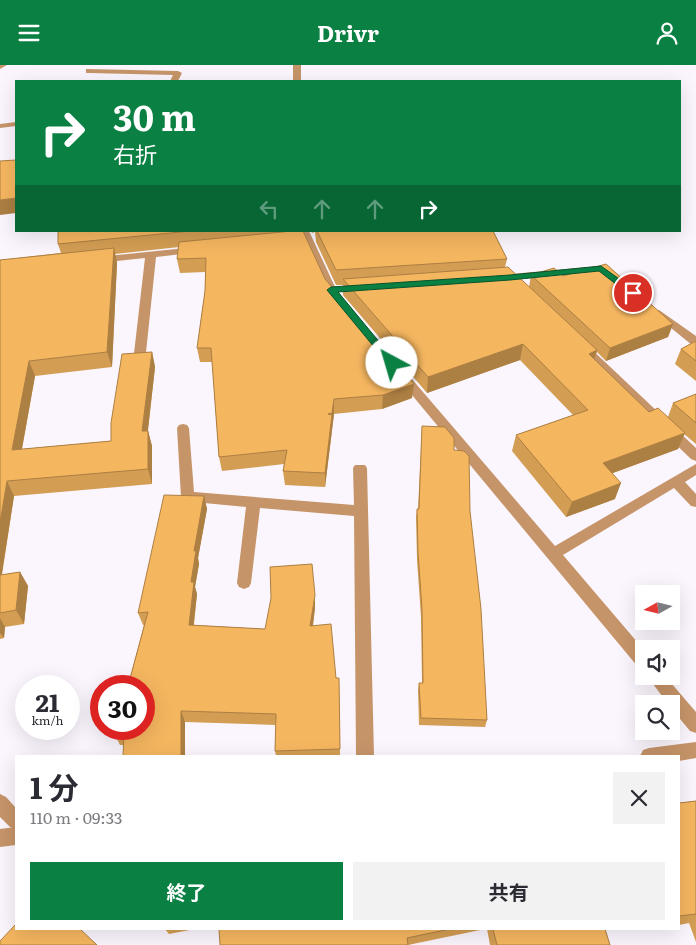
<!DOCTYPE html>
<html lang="ja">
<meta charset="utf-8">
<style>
:root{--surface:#fff;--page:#f2f2f3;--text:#2b2b33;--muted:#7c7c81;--accent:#0b8043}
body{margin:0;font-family:Literata,"Noto Sans JP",serif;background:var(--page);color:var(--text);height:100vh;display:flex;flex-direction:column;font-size:19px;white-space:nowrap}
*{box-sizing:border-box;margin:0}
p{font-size:16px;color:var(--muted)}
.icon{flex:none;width:28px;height:28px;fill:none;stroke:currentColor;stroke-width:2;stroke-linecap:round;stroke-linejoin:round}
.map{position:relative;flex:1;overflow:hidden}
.details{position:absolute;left:15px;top:690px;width:665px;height:175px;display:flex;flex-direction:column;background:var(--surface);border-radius:0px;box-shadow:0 5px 20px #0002}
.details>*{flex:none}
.banner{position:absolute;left:15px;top:15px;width:666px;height:152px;border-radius:0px;box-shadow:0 5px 20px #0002;background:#0b8043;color:#fff;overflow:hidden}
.needle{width:32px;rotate:262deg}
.controls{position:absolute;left:635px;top:520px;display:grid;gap:10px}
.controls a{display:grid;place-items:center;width:45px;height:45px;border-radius:0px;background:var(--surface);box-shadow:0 5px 20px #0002;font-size:25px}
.speed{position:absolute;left:15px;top:610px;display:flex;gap:10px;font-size:25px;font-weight:700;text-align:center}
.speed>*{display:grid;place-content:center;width:65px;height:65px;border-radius:50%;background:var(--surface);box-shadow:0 5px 20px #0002;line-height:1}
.speed small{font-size:12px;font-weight:400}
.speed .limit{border:8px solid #d22;background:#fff;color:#111}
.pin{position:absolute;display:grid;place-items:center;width:42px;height:42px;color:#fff;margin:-21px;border:2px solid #fff;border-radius:50%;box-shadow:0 1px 5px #0007}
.me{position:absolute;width:55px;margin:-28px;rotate:321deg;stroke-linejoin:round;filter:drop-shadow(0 0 4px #0008)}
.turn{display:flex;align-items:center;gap:18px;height:105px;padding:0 15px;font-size:22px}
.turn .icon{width:65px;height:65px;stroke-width:2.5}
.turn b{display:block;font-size:35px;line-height:42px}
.lanes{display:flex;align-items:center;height:48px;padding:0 15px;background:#0003;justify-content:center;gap:25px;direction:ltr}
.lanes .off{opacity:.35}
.round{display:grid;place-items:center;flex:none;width:52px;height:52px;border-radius:0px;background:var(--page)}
.head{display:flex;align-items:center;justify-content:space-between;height:85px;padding:0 15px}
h1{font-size:30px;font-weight:700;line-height:38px}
.action{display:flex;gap:10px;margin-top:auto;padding:10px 15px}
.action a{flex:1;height:58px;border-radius:0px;background:var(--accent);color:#fff;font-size:20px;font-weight:700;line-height:58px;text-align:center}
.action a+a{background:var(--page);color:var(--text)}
header{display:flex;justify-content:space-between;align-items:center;height:65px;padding:0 15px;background:var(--accent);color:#fff;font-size:22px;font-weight:700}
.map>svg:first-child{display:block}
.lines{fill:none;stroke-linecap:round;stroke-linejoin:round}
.minor{fill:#c69469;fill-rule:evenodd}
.tertiary{fill:#c69469;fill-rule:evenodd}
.wall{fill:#d39d53}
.shaded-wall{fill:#ac7f43}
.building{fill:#f5b660;stroke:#ac7f43}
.route{fill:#0b8043;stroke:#07532c}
</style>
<header><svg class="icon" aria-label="menu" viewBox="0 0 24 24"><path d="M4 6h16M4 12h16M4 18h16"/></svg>Drivr<svg class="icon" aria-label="person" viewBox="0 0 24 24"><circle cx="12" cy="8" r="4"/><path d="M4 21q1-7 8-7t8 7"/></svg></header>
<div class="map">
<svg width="696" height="880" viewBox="0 0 696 880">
<rect width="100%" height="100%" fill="#fbf6fe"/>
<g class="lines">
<g class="minor">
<path d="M0,0h7l-7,4z"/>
<rect x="293" y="0" width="8" height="16"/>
<path d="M86,4l92,2 4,2 -4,8h-8l3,-6 -84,-2h-3z"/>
<path d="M16,57v4l-16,2v-4z"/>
<path d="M299,166h10l27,58 7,9 -1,2h-8l-8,-10z"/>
<path d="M196,182l5,3 -1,2 -44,5 -11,105 -2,3h-8l-2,-3 12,-104 -47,5 -5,-3 5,-3z"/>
<path d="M600,201l4,1 1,2 -1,2 -105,10 -5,-3 5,-3z"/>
<path d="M659,245l37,26v10l-4,-1 -37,-30 -1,-2 1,-2z"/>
<path d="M582,278l4,1 110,104v13l-5,-2 -113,-109 -2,-3z"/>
<path d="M401,305l4,1 150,175 141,-82v11l-11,7 11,12v13l-5,-1 -17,-18 -111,67 81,95v19l-6,-2 -241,-290 -2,-3z"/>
<path d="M183,359l4,1 2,3 5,64 160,13 -1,-37 2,-3h10l2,3 7,288h-18l-2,-240 -94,-8 -9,75 -2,4 -5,2 -5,-2 -2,-4 9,-76 -63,-6 -2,-4 -4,-69 2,-3z"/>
<path d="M647,611h18l31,36v21l-6,-2 -19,-23v-4h-3z"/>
<path d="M0,729l6,3 10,11v22l-6,-3 -10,-10z"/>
</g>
<g class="tertiary">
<path d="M696,677v16l-17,3v-5h-39l3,-6 6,-2z"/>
<path d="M16,762v18l-16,2v-18z"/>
</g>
</g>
<g class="wall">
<path d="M58,166h245l22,48 87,119 -30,11 -48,5 -9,73 -40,-2 -2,-14 1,-7 -62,7 -3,-14 -7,-95h-12l-3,-14 8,-57v-19l-25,1 -3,-14 2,-12 -64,7 2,9 -5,104 -77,9 -13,73 89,-8 41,-89 3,15 -7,64 4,15v38l-138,12 -12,79 18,-3 8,14 -4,38 -19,3 -1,11 -4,1v-379l61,-7 -3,-9z"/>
<path d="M311,166h182l14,28 -2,8 24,20 2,-12 32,1 110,48 -5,13 -62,24 -9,-9 -3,7 55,53 19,5 5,-14 23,-9v50l-12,-10 -6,15 -66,24 3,26 -49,18 -54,-66 4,-16 57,-20 -53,-55 -93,33 -84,-98v-10h-7l-20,-43 -1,-10 -3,1z"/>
<path d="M696,276v40l-21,-17 6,-15z"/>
<path d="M422,361l32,24 16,61 17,209 -2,7 -66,-2 -1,-35 1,-7h3l-1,-66 -4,-57 -1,-43 1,-8h1z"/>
<path d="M204,431l3,13 -9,49 1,6 -4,23 2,7 -3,31 71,4 50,-21 -2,18 23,52h3l1,78h-64l-1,-5 1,-26 -91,-3 -61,23h-4l-5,-10 29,-110h-1l-5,-12z"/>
<path d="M696,736v141l-7,-19 -10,2v-122z"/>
<path d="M165,864h30l-26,5z"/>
<path d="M219,864h266l-77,16z"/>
<path d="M487,864h118l5,16h-120z"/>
</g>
<g class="shaded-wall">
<path d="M16,133v15l-16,2v-15z"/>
<path d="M114,183l3,15 -5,104 -5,-15z"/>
<path d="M673,259l-5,13 -62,24 4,-13z"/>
<path d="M523,279l-3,16 -93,33 1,-16z"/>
<path d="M597,285l-5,17 -3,-13z"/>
<path d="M152,287l3,15 -9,79 -4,-15z"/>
<path d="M29,296l6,15 -16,89 -7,-15z"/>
<path d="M414,319l-2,14 -30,11 1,-14z"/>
<path d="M334,334v15l-9,73v-14l3,-59z"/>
<path d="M148,366l4,15v38l-4,-15z"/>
<path d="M685,368l-7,16 -81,30 6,-16z"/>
<path d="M7,416l7,15 -14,89v-62z"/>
<path d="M621,418l-6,16 -49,18 6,-15z"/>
<path d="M204,431l3,13 -9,49 1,6 -4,23 2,7 -5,43 -3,-12 2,-43 3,-31z"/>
<path d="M20,507l8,14 -4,38 -8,-14z"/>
<path d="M315,530v13l-4,30 -1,-12z"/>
<path d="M0,553l5,9 -1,11 -4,-5z"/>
<path d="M181,646l4,11v34h-4z"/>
</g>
<g class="building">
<path d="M16,95v38l-16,2v-39z"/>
<path d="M58,166h133l-133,13z"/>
<path d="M292,166h11l22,48 89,105 -31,11 -49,4 -2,14 -4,1 4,1 -7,58 -42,-2 4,-21 -68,7 -8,-109h-14l8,-57 1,-33 -29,1 2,-17z"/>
<path d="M317,166h176l14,28 -171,11z"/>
<path d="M114,183l-7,104 -78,9 -17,89 99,-9v-18l11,-69 30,-2 -10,79h6v38l-141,12 -7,42v-263z"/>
<path d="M606,199l67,60 -63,24 -79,-73 23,-7 9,8z"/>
<path d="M508,202l89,83 -8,4 60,58 9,-4 27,25 -82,30 18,20 -49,19 -56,-67 72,-25 -65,-66 -95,33 -85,-98z"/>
<path d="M696,276v20l-15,-12z"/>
<path d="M696,329v29l-23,-20z"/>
<path d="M422,361l23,1 9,11v12l10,1 5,5 1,55 11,98 6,111 -66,-2 -2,-35h4l-1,-74 -4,-57 -1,-43h2z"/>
<path d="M164,430l40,1 -10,55h2l-5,31h3l-5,43 76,4 6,-31 -1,-31 42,-3 3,31 -5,31 21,-2 5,54h3l1,71 -65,2 1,-37 -95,-3v45h-58l1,-22 -9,1 1,-6h28v-43h-16l20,-74 -10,1z"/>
<path d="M20,507l-4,38 -16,3v-38z"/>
<path d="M696,736v113l-17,2v-113z"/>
<path d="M16,859v5h64l17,16h-97v-4z"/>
<path d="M219,864h231l-43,9 1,7h-188z"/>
<path d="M493,864h112l5,16h-113z"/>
</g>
<path class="route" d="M601,201l35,25v4h-6l-31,-24 -89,9 -172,12 57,69v4h-6l-62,-75 4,-3 179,-12z"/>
</svg>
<div class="controls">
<a><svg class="needle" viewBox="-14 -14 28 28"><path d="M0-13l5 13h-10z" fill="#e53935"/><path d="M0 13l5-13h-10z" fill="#7c7c81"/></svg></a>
<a><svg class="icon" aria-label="sound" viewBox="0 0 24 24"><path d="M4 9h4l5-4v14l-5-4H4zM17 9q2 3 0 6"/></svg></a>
<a><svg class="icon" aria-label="search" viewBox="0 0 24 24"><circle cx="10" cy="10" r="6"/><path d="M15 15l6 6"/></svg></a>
</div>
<div class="speed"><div>21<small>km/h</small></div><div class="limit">30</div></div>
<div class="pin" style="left:633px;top:228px;background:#d93025"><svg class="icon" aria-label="arrive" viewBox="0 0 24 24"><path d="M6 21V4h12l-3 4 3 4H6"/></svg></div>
<svg class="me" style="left:392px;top:298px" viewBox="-20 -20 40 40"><circle r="19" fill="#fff"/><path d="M0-13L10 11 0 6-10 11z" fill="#0b8043"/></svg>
<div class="banner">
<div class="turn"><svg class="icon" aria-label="right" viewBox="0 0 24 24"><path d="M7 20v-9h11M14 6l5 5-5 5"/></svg><div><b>30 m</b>右折</div></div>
<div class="lanes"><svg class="icon off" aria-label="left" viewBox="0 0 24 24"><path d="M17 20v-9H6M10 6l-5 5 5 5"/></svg><svg class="icon off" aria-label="ahead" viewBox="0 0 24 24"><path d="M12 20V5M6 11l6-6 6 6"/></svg><svg class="icon off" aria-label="ahead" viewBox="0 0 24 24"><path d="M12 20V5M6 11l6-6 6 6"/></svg><svg class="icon" aria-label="right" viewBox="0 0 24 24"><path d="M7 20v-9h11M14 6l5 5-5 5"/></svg></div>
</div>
<section class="details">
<div class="head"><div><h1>1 分</h1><p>110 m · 09:33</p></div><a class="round"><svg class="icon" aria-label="close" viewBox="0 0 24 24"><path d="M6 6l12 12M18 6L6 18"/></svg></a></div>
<div class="action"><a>終了</a><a>共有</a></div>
</section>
</div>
